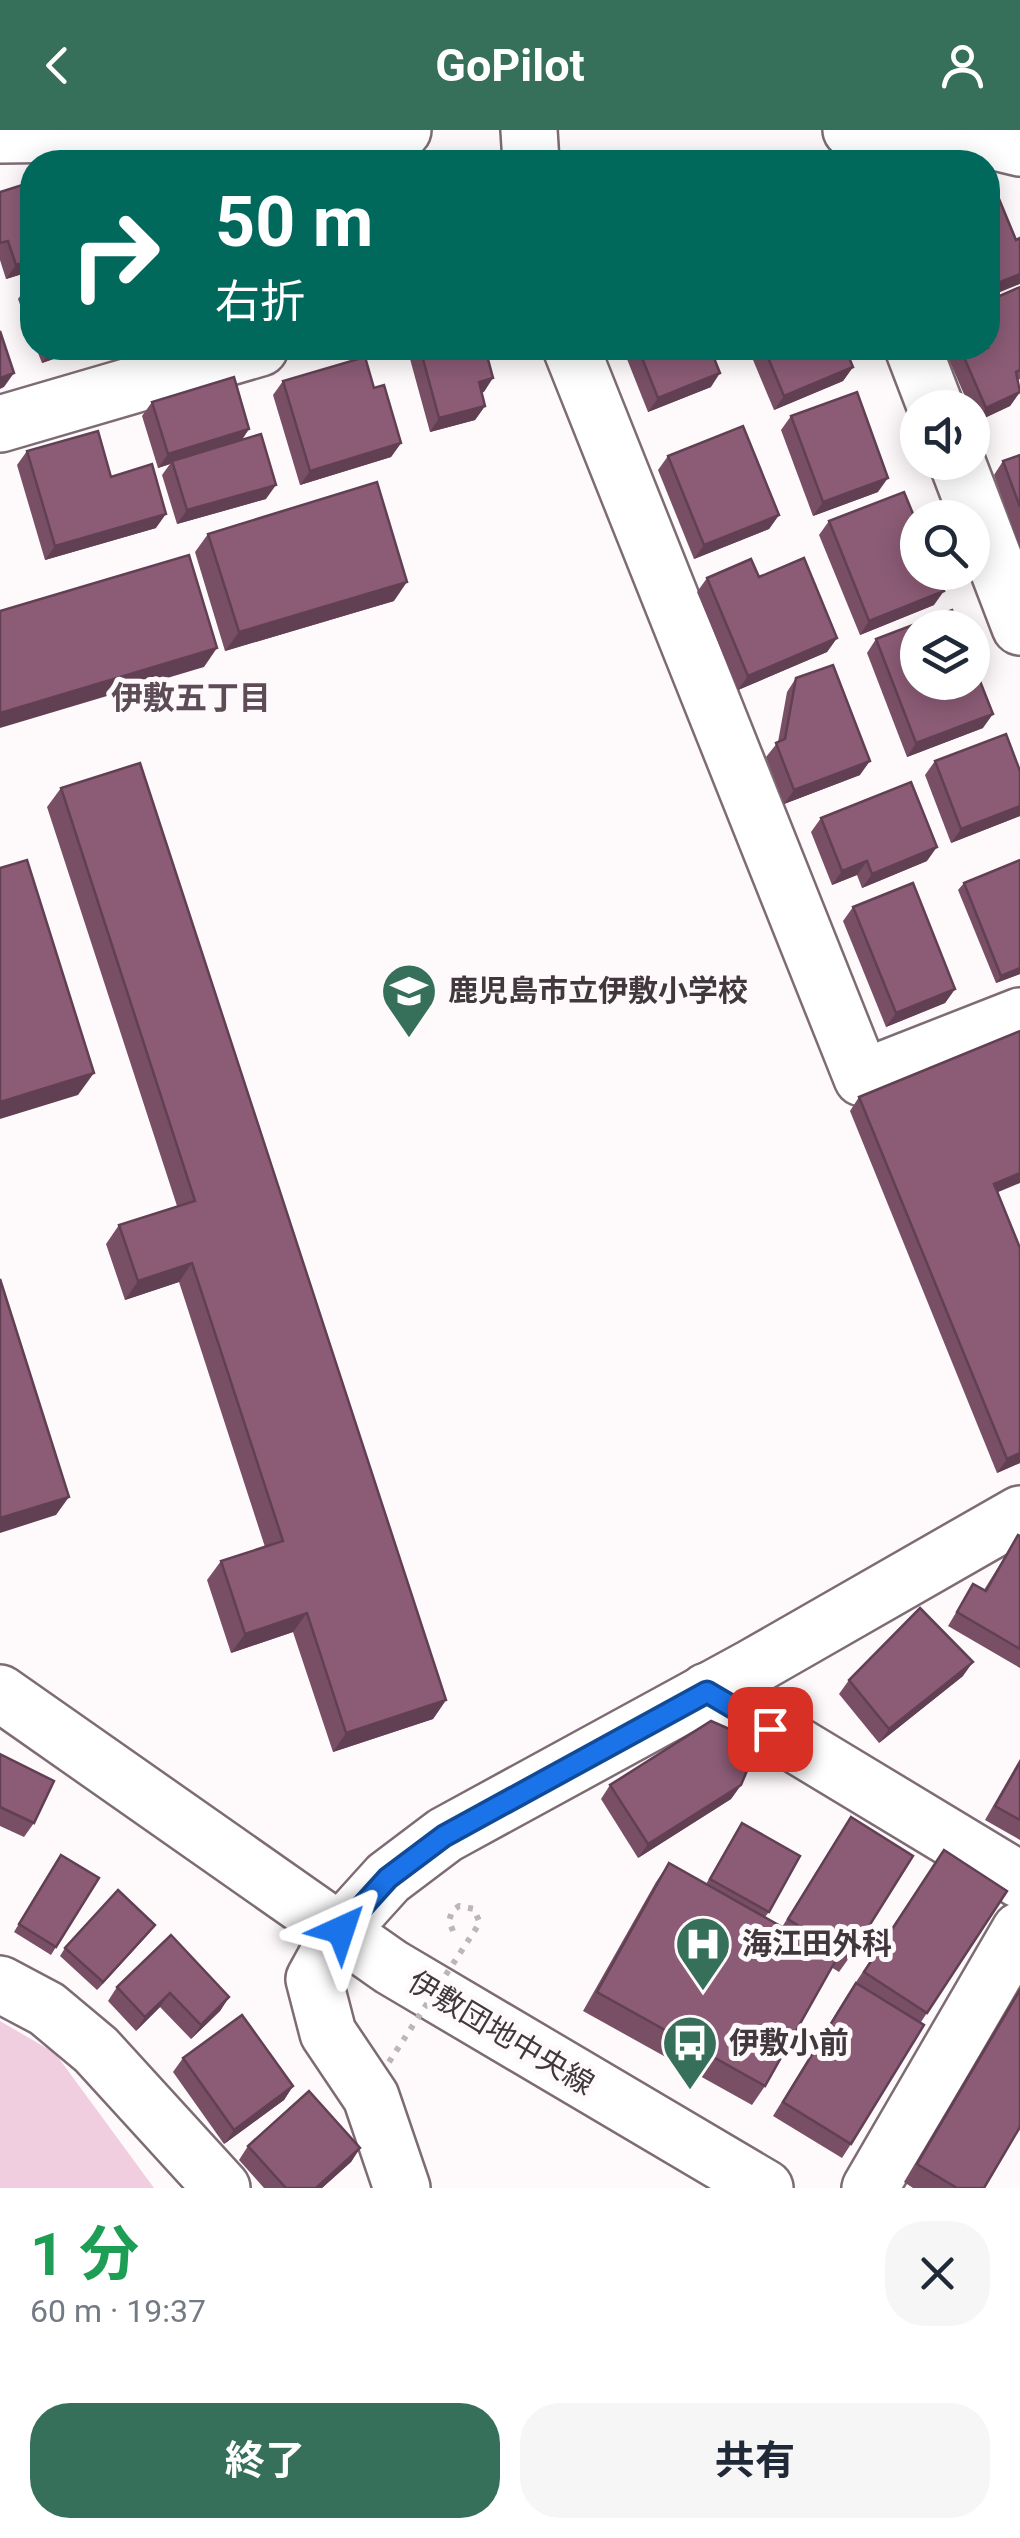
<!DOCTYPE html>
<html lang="ja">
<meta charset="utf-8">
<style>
:root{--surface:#fff;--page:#f6f6f7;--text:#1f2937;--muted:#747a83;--accent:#36705a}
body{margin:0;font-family:Roboto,"Noto Sans JP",sans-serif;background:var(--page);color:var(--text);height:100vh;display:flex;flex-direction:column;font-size:38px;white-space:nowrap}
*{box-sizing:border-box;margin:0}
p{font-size:32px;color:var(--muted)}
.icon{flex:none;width:55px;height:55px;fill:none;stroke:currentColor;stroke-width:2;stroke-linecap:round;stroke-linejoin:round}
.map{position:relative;height:2058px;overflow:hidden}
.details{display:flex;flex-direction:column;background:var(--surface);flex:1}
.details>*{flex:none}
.guide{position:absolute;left:20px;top:20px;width:980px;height:210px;border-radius:40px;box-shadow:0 5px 25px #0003;background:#00695c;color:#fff;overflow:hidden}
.controls{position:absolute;left:900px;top:260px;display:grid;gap:20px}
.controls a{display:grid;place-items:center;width:90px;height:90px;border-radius:50%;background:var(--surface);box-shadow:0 5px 25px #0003;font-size:50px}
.pin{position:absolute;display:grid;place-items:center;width:85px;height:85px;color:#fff;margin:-42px;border-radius:20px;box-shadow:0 5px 15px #0006}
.me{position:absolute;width:110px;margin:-55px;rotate:42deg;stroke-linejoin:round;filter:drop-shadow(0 0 8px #0008)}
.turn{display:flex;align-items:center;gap:35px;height:210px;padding:0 30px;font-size:45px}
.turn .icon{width:130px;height:130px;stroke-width:2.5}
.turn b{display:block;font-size:70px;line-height:85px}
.round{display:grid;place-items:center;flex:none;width:105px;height:105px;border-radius:40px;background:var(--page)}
.head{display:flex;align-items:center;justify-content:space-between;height:170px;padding:0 30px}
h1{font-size:60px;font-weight:700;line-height:75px;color:#1e9e55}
.cta{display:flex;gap:20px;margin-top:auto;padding:20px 30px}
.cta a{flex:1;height:115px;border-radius:40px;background:var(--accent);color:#fff;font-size:40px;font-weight:700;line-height:115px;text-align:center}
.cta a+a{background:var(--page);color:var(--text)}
header{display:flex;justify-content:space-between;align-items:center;height:130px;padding:0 30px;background:var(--accent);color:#fff;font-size:45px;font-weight:700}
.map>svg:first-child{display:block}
.green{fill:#f0cedf}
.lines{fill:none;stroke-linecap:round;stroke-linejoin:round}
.minor-casing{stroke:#7e6c75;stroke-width:60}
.path{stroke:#bcb6b9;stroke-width:6;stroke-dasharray:5 8;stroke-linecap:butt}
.minor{stroke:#fff;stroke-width:55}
.path-bridge{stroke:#bcb6b9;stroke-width:6;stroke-dasharray:5 8;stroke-linecap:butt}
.wall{fill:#784f65}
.shaded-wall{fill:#624053}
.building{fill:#8c5c76;stroke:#624053;stroke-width:2.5}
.route-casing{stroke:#114b97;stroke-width:25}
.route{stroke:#1a73e8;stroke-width:18}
.labels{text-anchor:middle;stroke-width:10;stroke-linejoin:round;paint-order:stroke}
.poi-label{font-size:30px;font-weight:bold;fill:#40383c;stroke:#fefafc;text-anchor:start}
.street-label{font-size:30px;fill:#40383c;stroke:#fefafc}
.neighbourhood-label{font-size:32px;font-weight:bold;fill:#5d4c55;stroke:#fefafc}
</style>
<header><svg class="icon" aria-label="back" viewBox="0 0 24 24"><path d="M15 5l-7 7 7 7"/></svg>GoPilot<svg class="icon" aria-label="person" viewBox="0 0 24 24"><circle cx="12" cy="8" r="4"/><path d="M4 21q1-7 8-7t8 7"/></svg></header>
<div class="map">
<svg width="1020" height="2058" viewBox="0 0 1020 2058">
<rect width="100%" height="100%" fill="#fefafc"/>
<path class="green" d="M0,1891l55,32 99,135h-154z"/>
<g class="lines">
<g class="minor-casing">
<g id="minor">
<path d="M529,0l2,32"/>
<path d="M851,0l140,11 29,7"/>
<path d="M0,5l403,-5"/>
<path d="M571,218l291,730 158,-62"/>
<path d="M913,218l23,60"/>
<path d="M0,294l260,-76"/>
<path d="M957,332l63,165"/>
<path d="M707,1561l313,189"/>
<path d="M0,1563l391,274 374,221"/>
<path d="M0,1854l47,25 49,41 126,138"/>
<path d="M402,2058l-31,-91 -43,-64 -14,-54 27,-49 47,-52 57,-43 306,-167 269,-154"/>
<path d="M870,2058l150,-258"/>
</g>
</g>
<path class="path" d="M453,1801l-4,-10 3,-10 7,-5 15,3 5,12 -2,6"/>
<use href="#minor" class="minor"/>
<path class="path-bridge" d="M389,1932l88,-135"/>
</g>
<g class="wall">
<path d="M0,62l32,79 -26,8 -6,-19z"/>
<path d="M32,154v53l-14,-38 10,-14z"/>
<path d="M1020,157v92l-2,1 2,12 -10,14 -34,16 -4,-9v-5h-2l-26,-60h44z"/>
<path d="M36,218h49l-43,15z"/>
<path d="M407,218h78l-1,44h-2l3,14 -10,14 -45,12z"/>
<path d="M624,218h86l1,39 -63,25 -25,-63z"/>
<path d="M748,218h97l8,19 -10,14 -69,29z"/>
<path d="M283,251l91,7 27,55 -10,14 -91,28 -27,-90z"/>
<path d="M152,272l97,27 -8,11 25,59 -89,25 -15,-49 8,-11 -12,4 -16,-52z"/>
<path d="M791,286l87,76 -65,24 -32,-86z"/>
<path d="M27,321l84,26 45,51 -111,32 -28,-95z"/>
<path d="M1020,325v93l-26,-73 9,-14z"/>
<path d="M668,326l111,59 -10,14 -75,30 -36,-89z"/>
<path d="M829,391l105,84 -74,30 -41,-100z"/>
<path d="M208,404l186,67 -169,50 -30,-99z"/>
<path d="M759,447l78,61 -10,14 -89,38 -41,-98 10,-14z"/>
<path d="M876,509l107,89 -76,29 -40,-104z"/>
<path d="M796,548l64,97 -76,29 -18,-47 12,-15 9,-50z"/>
<path d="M935,631l85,10v45l-69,27 -26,-68z"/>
<path d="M61,658l385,912 -13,19 -100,33 -40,-120 -62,21 -24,-73 14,-19 44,-14 -86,-265 -54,18 -19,-56 13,-19 58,-19 -130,-399z"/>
<path d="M821,688l106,43 -65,27 -5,-13 -25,10 -21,-53z"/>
<path d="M964,753l56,91 -24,9 -38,-93z"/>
<path d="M853,777l102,82 -10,14 -59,24 -43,-106z"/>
<path d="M859,967l138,95 23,56v215l-23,10 -147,-362z"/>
<path d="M1018,1405l2,1v132l-72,-42 25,-42 11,6z"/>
<path d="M963,1546l-84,67 -40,-49 10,-14z"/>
<path d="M0,1624l34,69 -10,14 -24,-11z"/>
<path d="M1020,1629v81l-35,-20z"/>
<path d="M610,1655h131l-10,14 -93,59 -37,-59z"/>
<path d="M851,1687l-2,141 -10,14 -8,-5 -66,119 -13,19 -169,-94 73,-129 13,-19 37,21 36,-61 27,89 -4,5 17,10z"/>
<path d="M944,1720l63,41 -86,131 -70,122 -9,14 -69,-42 73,-119z"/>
<path d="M56,1732l43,16 -48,77 -37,-23z"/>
<path d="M150,1802l-53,58 -37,-34 5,-8z"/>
<path d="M117,1857l112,10 -9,14 -29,28 -31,-32 -24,24 -28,-30z"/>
<path d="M1020,1857v140l-36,61h-71l-9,-6z"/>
<path d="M183,1928l110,28 -9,14 -60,44 -51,-72z"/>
<path d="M248,2016l112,2 -9,14 -29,26h-58l-25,-28z"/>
</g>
<g class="shaded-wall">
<path d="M32,130v11l-26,8 10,-14z"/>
<path d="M1020,144v10l-32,13v-10z"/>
<path d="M56,218h29l-43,15 10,-14z"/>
<path d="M853,237l-10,14 -69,29 10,-14z"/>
<path d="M14,243l-10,14 -4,2v-11z"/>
<path d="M720,243l-9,14 -63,25 10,-14z"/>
<path d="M493,248l-9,14 -15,4 10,-14z"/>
<path d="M1020,262l-10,14 -34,16 10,-14z"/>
<path d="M485,276l-10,14 -45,12 9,-14z"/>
<path d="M249,299l-9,14 -68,18 -2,3 -12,4 10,-14z"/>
<path d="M401,313l-10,14 -91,28 10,-14z"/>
<path d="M888,348l-10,14 -65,24 10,-14z"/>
<path d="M276,355l-10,14 -89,25 10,-14z"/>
<path d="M166,384l-10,14 -111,32 10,-14z"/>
<path d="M779,385l-10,14 -75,30 10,-14z"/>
<path d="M407,452l-13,19 -169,50 14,-19z"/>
<path d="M944,461l-10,14 -74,30 9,-14z"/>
<path d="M837,508l-10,14 -89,38 10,-14z"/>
<path d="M217,518l-13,19 -204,61v-15z"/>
<path d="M993,584l-10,14 -76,29 9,-14z"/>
<path d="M870,631l-10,14 -76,29 10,-14z"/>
<path d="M1020,676v10l-69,27 10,-14z"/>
<path d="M937,717l-10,14 -65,27 10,-14z"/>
<path d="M867,731l-10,14 -25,10 10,-14z"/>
<path d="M1020,838v6l-24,9 5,-7z"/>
<path d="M955,859l-10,14 -59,24 10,-14z"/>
<path d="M94,943l-16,22 -78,24v-17z"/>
<path d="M1020,1043v10l-36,15 10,-14z"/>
<path d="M192,1133l-13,19 -54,18 13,-19z"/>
<path d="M1020,1323v10l-23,10 10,-14z"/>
<path d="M69,1367l-13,18 -56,18v-15z"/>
<path d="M307,1483l-14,19 -62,21 14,-19z"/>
<path d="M973,1532l-10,14 -84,67 10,-14z"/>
<path d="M446,1570l-13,19 -100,33 13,-19z"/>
<path d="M741,1655l-10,14 -93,59 10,-14z"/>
<path d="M155,1795l-5,7 -53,58 6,-8z"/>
<path d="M170,1863l-10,14 -24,24 9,-14z"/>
<path d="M229,1867l-9,14 -29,28 10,-14z"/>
<path d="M293,1956l-9,14 -60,44 10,-14z"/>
<path d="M360,2018l-9,14 -29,26h-6z"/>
</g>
<g class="building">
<path d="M32,52v78l-16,5 -8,-24 -8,2v-51z"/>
<path d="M992,52l24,58 4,-2v36l-32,13v-104z"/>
<path d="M1020,157v83l-4,2 4,20 -34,16 -26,-60h28v-47z"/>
<path d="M0,201l14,42 -14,5z"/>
<path d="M420,218h65l8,30 -14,4 6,24 -46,12z"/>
<path d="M638,218h72l10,25 -62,25z"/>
<path d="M764,218h81l8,19 -69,29z"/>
<path d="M365,227l9,31 10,-3 17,58 -91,28 -27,-90z"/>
<path d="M234,247l15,52 -81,25 -16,-52z"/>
<path d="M857,262l31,86 -65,24 -32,-86z"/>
<path d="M743,296l36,89 -75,30 -36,-89z"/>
<path d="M98,301l13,46 41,-13 14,50 -111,32 -28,-95z"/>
<path d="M261,304l15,51 -89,25 -15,-49z"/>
<path d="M1020,325v52l-17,-46z"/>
<path d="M377,352l30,100 -168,50 -31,-98z"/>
<path d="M904,362l14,34v46h18l8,19 -75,30 -40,-100z"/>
<path d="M189,425l28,93 -217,65v-102z"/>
<path d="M804,428l33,80 -89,38 -41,-98 44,-19 8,18z"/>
<path d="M952,480l7,18h-41v54h54v-21l21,53 -77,29 -40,-104z"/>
<path d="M833,535l37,96 -76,29 -18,-47 9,-4 11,-61z"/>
<path d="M1006,604l14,37v35l-59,23 -26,-68z"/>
<path d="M140,633l306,937 -100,33 -39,-120 -62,21 -24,-73 62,-20 -91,-278 -54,18 -19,-56 76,-24 -134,-413z"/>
<path d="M911,652l26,65 -65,27 -5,-13 -25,10 -21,-53z"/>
<path d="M27,730l67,213 -94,29v-234z"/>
<path d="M1020,730v108l-19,8 -37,-93z"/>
<path d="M913,753l42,106 -59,24 -43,-106z"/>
<path d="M1020,901v142l-26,11 26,64v205l-13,6 -148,-362z"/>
<path d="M0,1149l69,218 -69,21z"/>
<path d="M1018,1405l2,1v113l-63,-37 16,-28 13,7z"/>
<path d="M920,1478l53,54 -84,67 -40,-49z"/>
<path d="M711,1591l48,21 -18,43 -93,59 -38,-59z"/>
<path d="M0,1624l54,27 -20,42 -34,-16z"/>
<path d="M1020,1632v58l-25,-14z"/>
<path d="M851,1687l62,39 -64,102 -61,-39z"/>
<path d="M742,1693l58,33 -31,56 -59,-33z"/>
<path d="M944,1720l63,41 -80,122 -63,-41z"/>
<path d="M61,1725l38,23 -43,69 -37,-23z"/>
<path d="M669,1733l168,95 -72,128 -168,-94z"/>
<path d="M118,1760l37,35 -52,57 -38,-34z"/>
<path d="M171,1805l58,62 -28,28 -31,-32 -25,24 -28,-30z"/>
<path d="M856,1853l68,42 -73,119 -68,-42z"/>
<path d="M1020,1860v137l-36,61h-27l-40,-24z"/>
<path d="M242,1885l51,71 -59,44 -51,-72z"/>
<path d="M309,1961l51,57 -44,40h-30l-38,-42z"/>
</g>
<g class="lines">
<g class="route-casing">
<path id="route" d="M341,1800l47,-52 56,-42 263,-144 63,37"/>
</g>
<use href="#route" class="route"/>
</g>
<defs>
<g id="school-pin" transform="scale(2.875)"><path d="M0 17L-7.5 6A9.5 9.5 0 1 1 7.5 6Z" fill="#36705a" stroke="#fefafc"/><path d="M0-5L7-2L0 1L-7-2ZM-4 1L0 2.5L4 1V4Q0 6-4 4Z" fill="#fff"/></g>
<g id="hospital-pin" transform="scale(2.875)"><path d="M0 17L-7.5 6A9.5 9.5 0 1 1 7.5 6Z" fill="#36705a" stroke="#fefafc"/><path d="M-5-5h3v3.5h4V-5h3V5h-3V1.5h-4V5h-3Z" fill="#fff"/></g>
<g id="bus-pin" transform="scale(2.875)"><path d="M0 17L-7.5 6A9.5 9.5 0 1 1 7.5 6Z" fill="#36705a" stroke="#fefafc"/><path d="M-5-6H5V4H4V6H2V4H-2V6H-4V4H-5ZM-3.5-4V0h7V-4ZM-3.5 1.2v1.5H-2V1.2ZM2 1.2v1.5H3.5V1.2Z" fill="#fff"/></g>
</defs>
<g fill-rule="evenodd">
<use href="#school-pin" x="409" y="861"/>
<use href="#hospital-pin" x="703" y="1814"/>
<use href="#bus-pin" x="690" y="1913"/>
</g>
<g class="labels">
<g class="poi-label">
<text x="448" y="871">鹿児島市立伊敷小学校</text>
<text x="742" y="1824">海江田外科</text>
<text x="729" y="1923">伊敷小前</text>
</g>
<g class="street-label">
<text transform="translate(501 1903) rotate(31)" y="10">伊敷団地中央線</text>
</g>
<g class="neighbourhood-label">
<text x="191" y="579">伊敷五丁目</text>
</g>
</g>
</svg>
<div class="controls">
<a><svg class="icon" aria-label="sound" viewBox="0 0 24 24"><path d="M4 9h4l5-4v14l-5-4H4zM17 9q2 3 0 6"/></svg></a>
<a><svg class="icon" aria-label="search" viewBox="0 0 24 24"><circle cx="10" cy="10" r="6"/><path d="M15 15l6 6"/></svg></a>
<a><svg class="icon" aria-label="layers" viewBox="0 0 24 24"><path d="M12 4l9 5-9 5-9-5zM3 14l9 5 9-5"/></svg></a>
</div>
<div class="pin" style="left:770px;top:1599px;background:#d93025"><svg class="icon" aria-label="arrive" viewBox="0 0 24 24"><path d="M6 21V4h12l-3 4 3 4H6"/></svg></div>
<svg class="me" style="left:341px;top:1800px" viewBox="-20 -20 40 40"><path d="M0-17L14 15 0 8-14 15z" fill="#1a73e8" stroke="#fff" stroke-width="4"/></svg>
<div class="guide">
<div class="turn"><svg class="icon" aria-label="right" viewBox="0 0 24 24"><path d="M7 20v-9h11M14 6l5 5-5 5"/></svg><div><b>50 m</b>右折</div></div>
</div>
</div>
<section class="details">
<div class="head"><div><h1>1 分</h1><p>60 m · 19:37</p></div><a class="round"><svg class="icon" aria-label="close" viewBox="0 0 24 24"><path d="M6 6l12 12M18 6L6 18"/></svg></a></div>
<div class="cta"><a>終了</a><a>共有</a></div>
</section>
